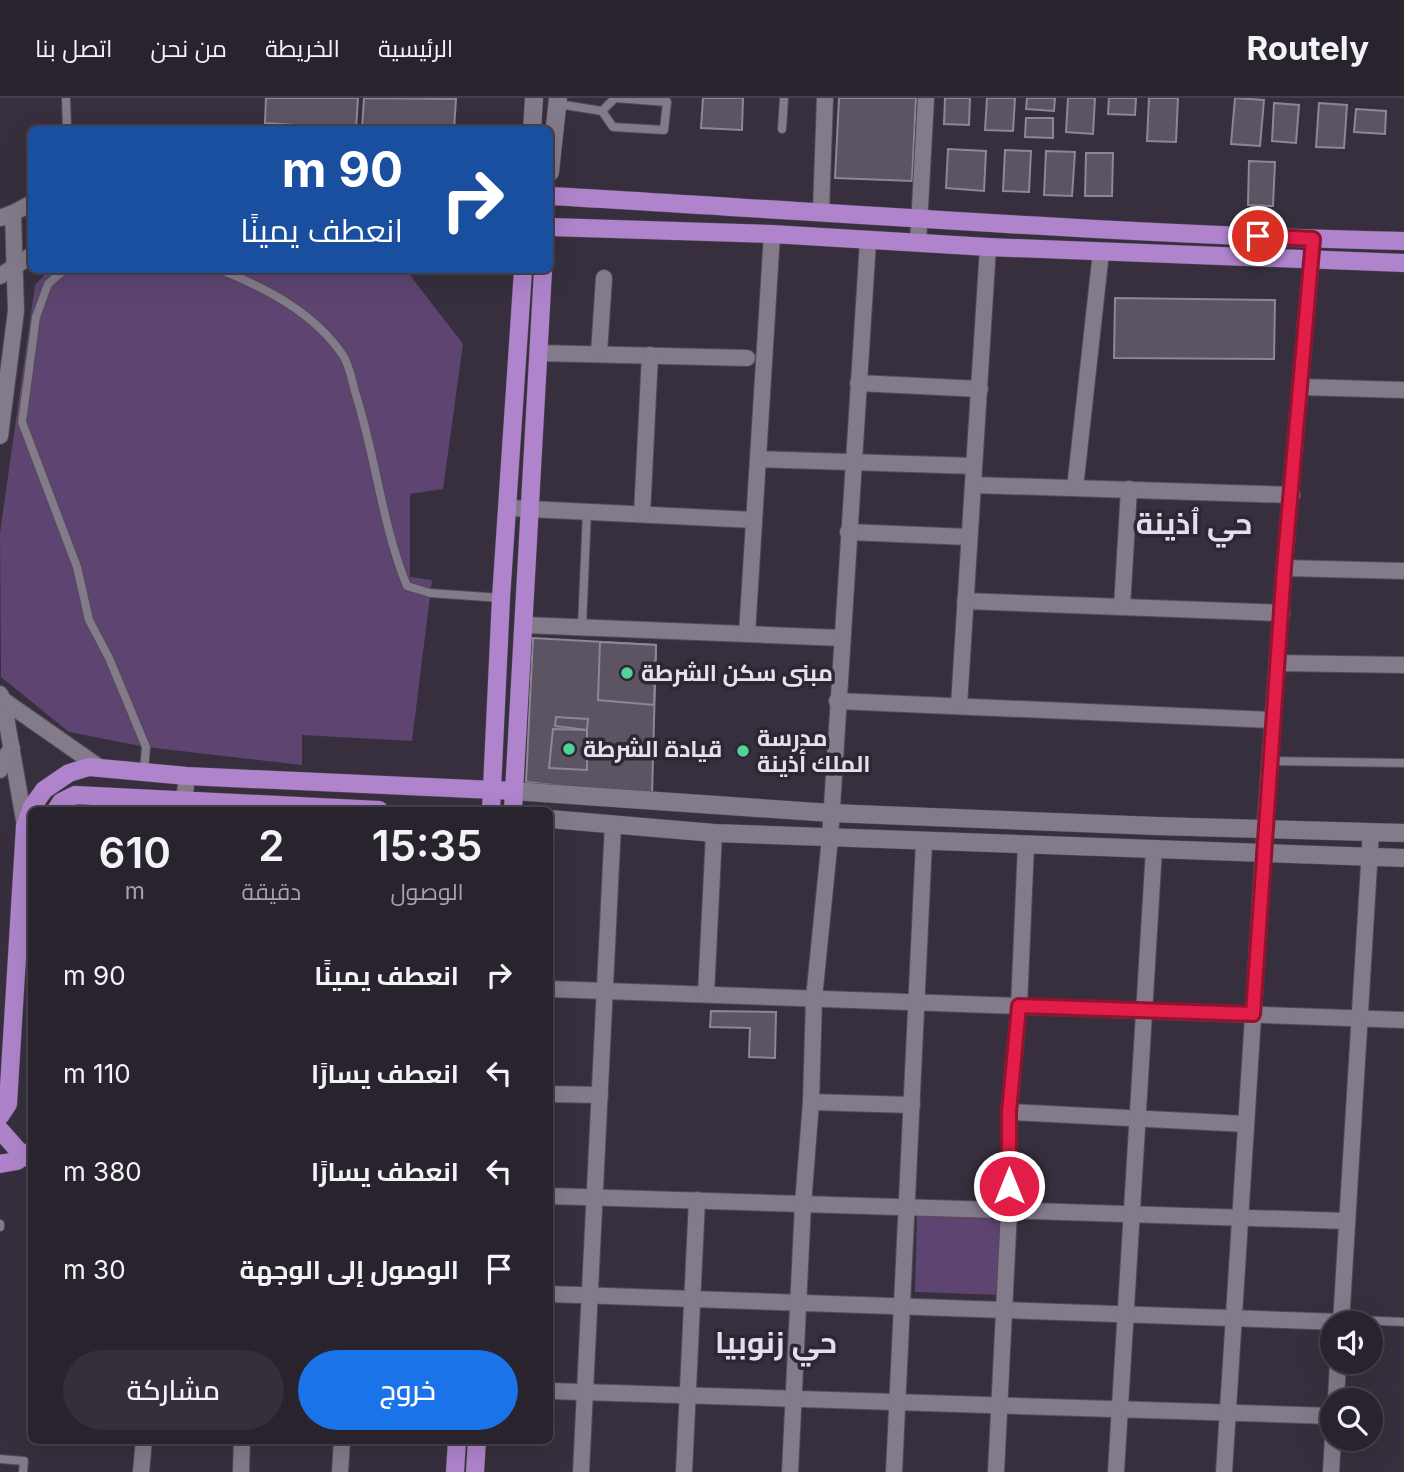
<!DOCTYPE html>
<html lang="ar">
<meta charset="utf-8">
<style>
:root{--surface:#29232e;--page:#352f3a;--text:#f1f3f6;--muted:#a5a4aa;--line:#45404a;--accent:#1a73e8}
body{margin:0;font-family:Inter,Cairo,sans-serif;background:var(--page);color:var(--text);direction:rtl;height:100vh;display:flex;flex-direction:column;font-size:26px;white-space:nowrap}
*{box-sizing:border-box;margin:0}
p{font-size:23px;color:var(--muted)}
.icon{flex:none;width:38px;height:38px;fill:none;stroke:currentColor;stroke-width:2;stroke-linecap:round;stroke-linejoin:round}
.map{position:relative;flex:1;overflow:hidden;direction:ltr}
.panel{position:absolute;left:28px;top:709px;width:525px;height:637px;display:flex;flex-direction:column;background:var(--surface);border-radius:10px;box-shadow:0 7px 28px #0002,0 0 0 2px var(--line);direction:rtl}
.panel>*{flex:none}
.banner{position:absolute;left:28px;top:28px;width:525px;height:147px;border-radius:10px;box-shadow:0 7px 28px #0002,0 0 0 2px var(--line);direction:rtl;background:#1a4fa0;color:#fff;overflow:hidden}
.buttons{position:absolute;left:1320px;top:1213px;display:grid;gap:14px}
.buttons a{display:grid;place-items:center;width:63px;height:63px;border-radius:50%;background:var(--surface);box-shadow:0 7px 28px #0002,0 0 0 2px var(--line);font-size:35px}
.pin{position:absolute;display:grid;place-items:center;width:60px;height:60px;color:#fff;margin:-30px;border:4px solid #fff;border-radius:50%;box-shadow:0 2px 7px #0007}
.me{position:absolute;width:77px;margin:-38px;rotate:0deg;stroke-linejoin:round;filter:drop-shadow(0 0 5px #0008)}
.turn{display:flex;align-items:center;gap:24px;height:147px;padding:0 35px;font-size:32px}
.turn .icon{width:91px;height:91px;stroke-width:2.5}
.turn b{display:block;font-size:49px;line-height:60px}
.eta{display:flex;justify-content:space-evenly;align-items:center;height:119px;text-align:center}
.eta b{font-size:42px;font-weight:600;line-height:49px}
.primary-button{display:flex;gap:14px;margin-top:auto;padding:14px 35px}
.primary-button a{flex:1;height:80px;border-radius:42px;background:var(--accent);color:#fff;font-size:28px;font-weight:600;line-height:80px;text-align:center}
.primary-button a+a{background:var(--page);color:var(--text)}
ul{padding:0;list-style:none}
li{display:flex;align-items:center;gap:21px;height:98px;padding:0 35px}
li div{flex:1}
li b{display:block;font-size:26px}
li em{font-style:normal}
header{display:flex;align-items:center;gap:42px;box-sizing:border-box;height:98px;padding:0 35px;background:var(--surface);border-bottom:2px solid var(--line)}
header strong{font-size:33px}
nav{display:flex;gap:38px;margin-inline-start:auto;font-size:24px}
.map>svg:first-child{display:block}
.green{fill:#5e4470}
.building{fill:#5c5463;stroke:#8e8696;stroke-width:2}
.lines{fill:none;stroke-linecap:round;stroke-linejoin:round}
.service-casing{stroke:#524b57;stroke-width:10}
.minor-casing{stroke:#524b57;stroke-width:18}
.tertiary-casing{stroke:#524b57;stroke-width:19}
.primary-casing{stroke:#524b57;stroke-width:19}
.service{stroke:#837a8a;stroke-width:8}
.minor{stroke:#837a8a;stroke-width:16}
.tertiary{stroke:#837a8a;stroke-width:18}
.primary{stroke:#af84cc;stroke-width:18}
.route-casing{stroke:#92132f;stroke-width:18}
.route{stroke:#e11d48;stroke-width:12}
.poi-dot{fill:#51d398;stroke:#2d2633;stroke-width:2.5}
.labels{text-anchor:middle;stroke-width:7;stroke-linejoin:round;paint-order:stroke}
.poi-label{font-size:23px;font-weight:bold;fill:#e5e0e9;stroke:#2d2633;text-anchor:start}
.district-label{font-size:30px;font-weight:bold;fill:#e6ddee;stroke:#2d2633}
</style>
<header>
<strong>Routely</strong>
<nav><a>الرئيسية</a><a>الخريطة</a><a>من نحن</a><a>اتصل بنا</a></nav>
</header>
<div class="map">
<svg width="1404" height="1374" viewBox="0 0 1404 1374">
<rect width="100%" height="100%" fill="#372f3d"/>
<g class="green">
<path d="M49,172h357l57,74 -20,145 -33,5v83l22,3 -20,161 -110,-6v30l-156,-18 -77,-15 -68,-55 -1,-144 35,-248z"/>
<path d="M917,1116l86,2 -3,79 -85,-3z"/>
</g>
<g class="building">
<path d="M266,0h92l-2,31 -91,-6z"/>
<path d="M364,0l92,1 -2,31 -92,-2z"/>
<path d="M703,0h40l-1,32 -41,-2z"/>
<path d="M839,0h77l-4,83 -77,-3z"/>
<path d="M945,0h25l-1,27 -25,-1z"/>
<path d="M987,0h28l-2,33 -28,-1z"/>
<path d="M1027,0h28l-1,13 -28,-2z"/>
<path d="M1068,0h27l-2,36 -27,-2z"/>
<path d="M1109,0h27l-1,17 -27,-1z"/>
<path d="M1149,0h29l-2,44 -29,-1z"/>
<path d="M1235,0l29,2 -4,46 -29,-2z"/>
<path d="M1274,5l25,2 -3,38 -24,-2z"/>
<path d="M1319,5l28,2 -3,43 -28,-1z"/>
<path d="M1356,11l30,2 -1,23 -31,-2z"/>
<path d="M1026,20h27v20l-28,-1z"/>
<path d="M948,51l38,2 -2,40 -38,-3z"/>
<path d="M1005,52l26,1 -2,41 -26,-1z"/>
<path d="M1046,53l29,1 -3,44 -28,-1z"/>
<path d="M1086,55h27l-1,43h-27z"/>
<path d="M1249,63l26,1 -2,44 -25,-1z"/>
<path d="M1115,200l160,2 -1,59 -160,-1z"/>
<path d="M533,540l123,7 -4,151 -126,-14z"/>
<path d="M600,544l56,3 -2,60 -56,-5z"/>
<path d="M556,619l32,2 -1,11 -32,-4z"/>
<path d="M553,631l34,1v40l-38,-2z"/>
<path d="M711,913l65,1 -1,46 -26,-1 1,-29 -40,-1z"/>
</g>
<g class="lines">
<g class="service-casing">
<g id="service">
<path d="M66,0l1,32"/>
<path d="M558,6l44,7 11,16 51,3 3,-28 -52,-4 -13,13"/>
<path d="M782,31l2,-31"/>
<path d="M64,172l-16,14 -12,33 -14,105 55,145 12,53 20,38 37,89 -2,24"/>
<path d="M221,172c45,18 93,43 121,84 8,11 10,28 14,41 20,63 26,130 51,191l23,7 71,5"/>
<path d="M582,528l5,-114"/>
<path d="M1271,663l133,2"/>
<path d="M0,1126v3"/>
<path d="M1358,1222l46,2"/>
<path d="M0,1361l24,2 -1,11"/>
</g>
</g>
<g class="minor-casing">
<g id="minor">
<path d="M821,113l4,-113"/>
<path d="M0,120l13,-5 19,-10"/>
<path d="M918,145l8,-145"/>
<path d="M0,178l32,-21"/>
<path d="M538,255l209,5"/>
<path d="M599,255l5,-75"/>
<path d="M858,285l122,6"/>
<path d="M1301,289l103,3"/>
<path d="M0,338l16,-125 -3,-98"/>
<path d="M758,361l216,7"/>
<path d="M973,387l319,10"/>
<path d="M1075,390l26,-236"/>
<path d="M509,410l245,12"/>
<path d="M642,416l8,-159"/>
<path d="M848,434l121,5"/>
<path d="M1284,470l120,3"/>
<path d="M965,503l317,12"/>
<path d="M1122,509l7,-118"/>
<path d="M524,527l317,13"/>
<path d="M747,536l25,-400"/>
<path d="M1278,565l126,2"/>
<path d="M0,596l3,6 22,126"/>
<path d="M3,602l96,67"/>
<path d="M837,603l436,19"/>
<path d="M959,607l29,-458"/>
<path d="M0,672l3,-10 9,-12"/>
<path d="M183,712l4,-34"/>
<path d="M550,891l854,31"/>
<path d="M706,896l8,-161"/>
<path d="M550,996l50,1"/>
<path d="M811,1004l101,3"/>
<path d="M1009,1014l237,12"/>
<path d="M550,1098l797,25"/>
<path d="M550,1196l791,28"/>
<path d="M1341,1225l30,-491"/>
<path d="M550,1293l782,25"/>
<path d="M1336,1302l2,-38"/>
<path d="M141,1374l3,-32"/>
<path d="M241,1374l1,-32"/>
<path d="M340,1374l2,-32"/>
<path d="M581,1374l32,-648"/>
<path d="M684,1374l13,-272"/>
<path d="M790,1374l13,-268 8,-102 3,-104 16,-160 38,-597"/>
<path d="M894,1374l30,-630"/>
<path d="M996,1374l13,-261v-99l10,-106 7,-161"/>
<path d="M1116,1374l38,-623"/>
<path d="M1224,1374l41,-644 19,-260 29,-329"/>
<path d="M1331,1374l2,-34"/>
</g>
</g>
<g class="tertiary-casing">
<g id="tertiary">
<path d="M532,32l2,-32"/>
<path d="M550,74l8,-74"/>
<path d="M513,693l318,22 325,13 248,7"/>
<path d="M550,721l164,14 690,25"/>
</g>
</g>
<g class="primary-casing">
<g id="primary">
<path d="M550,98c284,16 569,39 854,45"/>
<path d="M550,129l222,7 216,13 416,16"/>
<path d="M56,712l5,-8 14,-7 304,15"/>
<path d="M491,712l10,-212 22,-328"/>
<path d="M513,712l30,-540"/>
<path d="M0,1018l8,-12 17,-278 7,-19 12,-17 25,-17 20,-6 98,9 326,15"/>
<path d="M0,1032l24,27"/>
<path d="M0,1066l17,-3 14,-10"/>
<path d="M455,1374l2,-32"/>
<path d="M475,1374l2,-32"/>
</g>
</g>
<use href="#service" class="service"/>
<use href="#minor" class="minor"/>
<use href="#tertiary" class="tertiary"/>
<use href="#primary" class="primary"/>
</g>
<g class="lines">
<g class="route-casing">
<path id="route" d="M1009,1088v-74l10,-106 234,8 31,-446 29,-329 -55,-3"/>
</g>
<use href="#route" class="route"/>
</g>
<g class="poi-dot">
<circle cx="627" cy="575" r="7"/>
<circle cx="569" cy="651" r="7"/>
<circle cx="743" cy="653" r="7"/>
</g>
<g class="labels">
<g class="poi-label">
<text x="641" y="583">مبنى سكن الشرطة</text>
<text x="757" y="648">مدرسة<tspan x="757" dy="26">الملك أذينة</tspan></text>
<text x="583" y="659">قيادة الشرطة</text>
</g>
<g class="district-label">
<text x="1194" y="436">حي اُذينة</text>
<text x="776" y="1255">حي زنوبيا</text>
</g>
</g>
</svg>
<div class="buttons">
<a><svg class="icon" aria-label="sound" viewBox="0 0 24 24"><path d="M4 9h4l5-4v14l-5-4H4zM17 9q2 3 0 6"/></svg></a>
<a><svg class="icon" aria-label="search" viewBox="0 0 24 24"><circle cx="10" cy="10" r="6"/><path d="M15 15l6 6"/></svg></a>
</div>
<div class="pin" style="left:1258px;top:138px;background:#d93025"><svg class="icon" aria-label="arrive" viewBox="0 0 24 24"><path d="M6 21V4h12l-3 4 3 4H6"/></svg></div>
<svg class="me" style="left:1009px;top:1088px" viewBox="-20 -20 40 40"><circle r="17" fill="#e11d48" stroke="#fff" stroke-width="3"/><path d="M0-11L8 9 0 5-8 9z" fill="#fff"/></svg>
<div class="banner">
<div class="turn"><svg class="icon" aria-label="right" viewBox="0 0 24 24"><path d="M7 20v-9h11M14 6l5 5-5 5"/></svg><div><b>90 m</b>انعطف يمينًا</div></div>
</div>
<section class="panel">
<div class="eta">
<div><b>15:35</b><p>الوصول</p></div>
<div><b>2</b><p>دقيقة</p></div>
<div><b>610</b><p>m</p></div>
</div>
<ul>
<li><svg class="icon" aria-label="right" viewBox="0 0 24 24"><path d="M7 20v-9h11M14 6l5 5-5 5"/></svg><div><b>انعطف يمينًا</b></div><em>90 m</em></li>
<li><svg class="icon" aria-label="left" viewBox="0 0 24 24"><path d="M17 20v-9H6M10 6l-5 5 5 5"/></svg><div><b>انعطف يسارًا</b></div><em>110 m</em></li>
<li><svg class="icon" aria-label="left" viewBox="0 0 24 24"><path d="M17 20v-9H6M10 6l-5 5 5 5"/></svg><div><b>انعطف يسارًا</b></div><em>380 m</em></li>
<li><svg class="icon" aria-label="arrive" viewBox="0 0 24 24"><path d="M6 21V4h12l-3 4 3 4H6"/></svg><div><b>الوصول إلى الوجهة</b></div><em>30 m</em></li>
</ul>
<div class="primary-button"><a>خروج</a><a>مشاركة</a></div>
</section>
</div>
